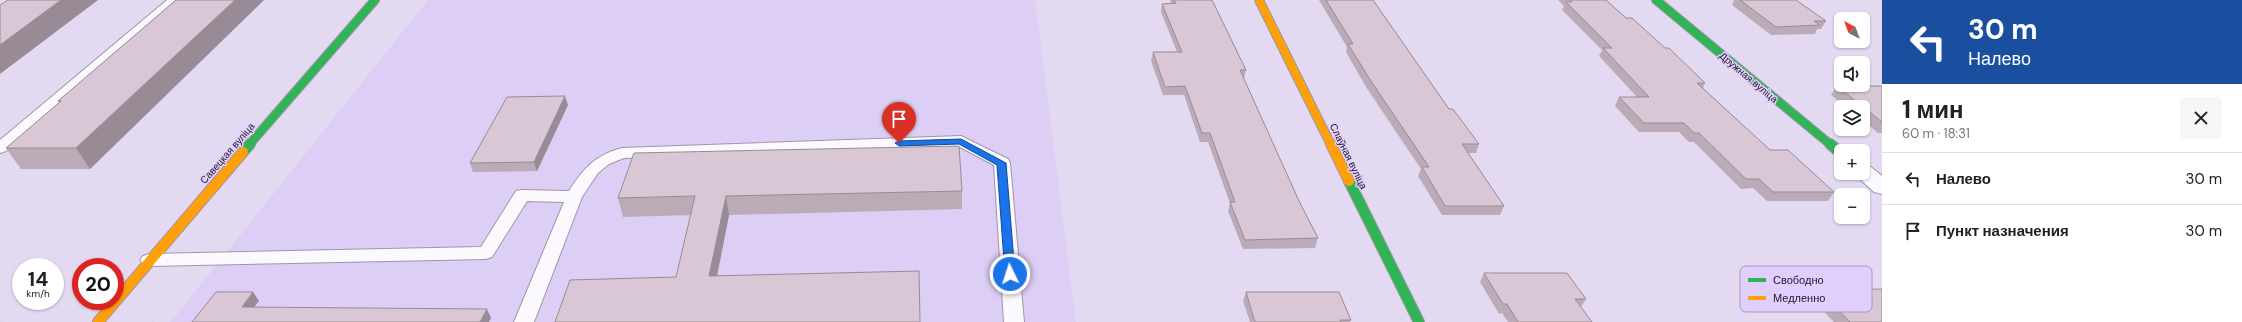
<!DOCTYPE html>
<html lang="ru">
<meta charset="utf-8">
<style>
:root{--surface:#fff;--page:#f6f6f6;--text:#202124;--muted:#757577;--line:#e0e0e0}
body{margin:0;font-family:"DM Sans",sans-serif;background:var(--page);color:var(--text);height:100vh;display:flex;flex-direction:column;font-size:15px;white-space:nowrap}
*{box-sizing:border-box;margin:0}
p{font-size:13px;color:var(--muted)}
.icon{flex:none;width:22px;height:22px;fill:none;stroke:currentColor;stroke-width:2;stroke-linecap:round;stroke-linejoin:round}
.map{position:relative;flex:1;overflow:hidden}
.details{display:flex;flex-direction:column;background:var(--surface);width:360px}
.details>*{flex:none}
.top-card{background:#1a4fa0;color:#fff;overflow:hidden}
.needle{width:26px;rotate:319deg}
.fabs{position:absolute;left:1834px;top:12px;display:grid;gap:8px}
.fabs a{display:grid;place-items:center;width:36px;height:36px;border-radius:6px;background:var(--surface);box-shadow:0 1px 3px #0004;font-size:20px}
.speed{position:absolute;left:12px;top:258px;display:flex;gap:8px;font-size:20px;font-weight:700;text-align:center}
.speed>*{display:grid;place-content:center;width:52px;height:52px;border-radius:50%;background:var(--surface);box-shadow:0 1px 3px #0004;line-height:1}
.speed small{font-size:10px;font-weight:400}
.speed .limit{border:6px solid #d22;background:#fff;color:#111}
.pin{position:absolute;display:grid;place-items:center;width:34px;height:34px;color:#fff;margin:-41px -17px;border-radius:50% 50% 50% 0;rotate:-45deg;box-shadow:0 0 4px #0007}
.pin .icon{rotate:45deg}
.me{position:absolute;width:44px;margin:-22px;rotate:356deg;stroke-linejoin:round;filter:drop-shadow(0 0 3px #0008)}
.turn{display:flex;align-items:center;gap:14px;height:84px;padding:0 20px;font-size:18px}
.turn .icon{width:52px;height:52px;stroke-width:2.5}
.turn b{display:block;font-size:28px;line-height:34px}
.round{display:grid;place-items:center;flex:none;width:42px;height:42px;border-radius:6px;background:var(--page)}
.summary{display:flex;align-items:center;justify-content:space-between;height:68px;padding:0 20px}
h1{font-size:24px;font-weight:800;line-height:30px}
ul{padding:0;list-style:none}
li{display:flex;align-items:center;gap:12px;height:52px;padding:0 20px;border-top:1px solid var(--line)}
li div{flex:1}
li b{display:block;font-size:15px}
li em{font-style:normal}
main{display:flex;flex:1;min-height:0}
.map>svg:first-child{display:block}
.built{fill:#dccef4}
.lines{fill:none;stroke-linecap:round;stroke-linejoin:round}
.lane-casing{stroke:#9e96aa;stroke-width:2}
.street-casing{stroke:#9e96aa;stroke-width:2}
.fast-far1-casing{stroke:#9e96aa;stroke-width:10}
.fast-casing{stroke:#9e96aa;stroke-width:12}
.slow-far1-casing{stroke:#9e96aa;stroke-width:10}
.slow-casing{stroke:#9e96aa;stroke-width:12}
.path-far1{stroke:#dad7df;stroke-width:2;stroke-dasharray:1 2.5;stroke-linecap:butt}
.path{stroke:#dad7df;stroke-width:2.5;stroke-dasharray:1 3.5;stroke-linecap:butt}
.lane{fill:#fbf9fd;fill-rule:evenodd}
.street{fill:#fbf9fd;fill-rule:evenodd}
.fast-far1{stroke:#30b455;stroke-width:8}
.fast{stroke:#30b455;stroke-width:10}
.slow-far1{stroke:#ff9f0a;stroke-width:8}
.slow{stroke:#ff9f0a;stroke-width:10}
.wall{fill:#bbabb7}
.shaded-wall{fill:#988b95}
.building{fill:#d9c7d5;stroke:#988b95}
.route{fill:#1a73e8;stroke:#114b97}
.labels{text-anchor:middle;stroke-width:3;stroke-linejoin:round;paint-order:stroke}
.street-label{font-size:10px;fill:#20172b;stroke:#e0cffc}
.key{fill:#e0cffc;stroke:#a698bd;stroke-width:1}
.key-label{font-size:11px;fill:#20172b}
</style>
<main>
<div class="map">
<svg width="1882" height="322" viewBox="0 0 1882 322">
<rect width="100%" height="100%" fill="#e3daf2"/>
<path class="built" d="M428,0h607l41,322h-905z"/>
<g class="lines">
<g class="lane-casing">
<g id="lane">
<path d="M167,0h14l-175,151 -6,2v-13z"/>
<path d="M961,136l47,23 2,4 14,159h-20l-10,-157 -36,-19 -334,12 -15,6 -11,9 -16,24 -48,125h-20l50,-120 -37,-1 -35,56 -6,2 -337,7 -6,-2 -3,-4 3,-4 6,-2 332,-7 35,-56 6,-1 47,1c14,-22 26,-36 53,-43z"/>
</g>
</g>
<g class="street-casing">
<path id="street" d="M1863,165l8,2 11,9v18l-8,-2 -21,-19h10z"/>
</g>
<g class="fast-far1-casing">
<g id="fast-far1">
<path d="M1656,0l175,145"/>
<path d="M249,145l126,-145"/>
</g>
</g>
<g class="fast-casing">
<g id="fast">
<path d="M1830,144l11,9"/>
<path d="M243,152l7,-8"/>
<path d="M1349,181l70,141"/>
</g>
</g>
<g class="slow-far1-casing">
<path id="slow-far1" d="M1259,0l72,145"/>
</g>
<g class="slow-casing">
<g id="slow">
<path d="M1331,144l18,37"/>
<path d="M98,322l145,-170"/>
</g>
</g>
<g class="path-far1">
<path d="M171,145l142,-145"/>
<path d="M297,145l117,-145"/>
</g>
<g class="path">
<path d="M224,236l74,-92"/>
<path d="M52,267l120,-123"/>
<path d="M0,321l21,-22"/>
<path d="M152,322l34,-39"/>
</g>
<use href="#lane" class="lane"/>
<use href="#street" class="street"/>
<use href="#fast-far1" class="fast-far1"/>
<use href="#fast" class="fast"/>
<use href="#slow-far1" class="slow-far1"/>
<use href="#slow" class="slow"/>
</g>
<g class="wall">
<path d="M176,0h88l-174,169h-69l-15,-21 53,-45 -1,-2z"/>
<path d="M1170,0h42l34,70 -2,9 55,122 19,37 -3,10 -72,1 -15,-38 2,-8 -22,-61h-8l-16,-47h-21l-12,-34 2,-9h24l-16,-40 1,-8 9,-1z"/>
<path d="M1319,0h54l76,109 30,35 -3,9h-8l36,53 -4,9h-58l-24,-39 3,-7 -55,-82 -20,-35 1,-5z"/>
<path d="M1558,0h48l20,18 39,30 40,35 -2,5 67,62 64,42 -6,9h-61l-14,-13 -12,1 -47,-47h-5l-10,-10h-40l-24,-26 4,-9h18l-38,-41 3,-6 -40,-40 2,-4z"/>
<path d="M1734,0h62l30,21 -5,8h-4l-2,5 -44,1 -39,-30z"/>
<path d="M1837,86h45v47h-4l-15,-13v-13h-17l-15,-12z"/>
<path d="M568,105l-31,66 -64,1 -3,-9z"/>
<path d="M962,191v18l-233,6 -12,61 -41,1 15,-62 -68,2 -5,-19z"/>
<path d="M1484,273l102,26 -5,8 11,15h-84l-6,-9 -3,1 -19,-32z"/>
<path d="M1819,290l63,32h-48l-22,-23z"/>
<path d="M1246,292l105,28 -1,2h-100l-7,-21z"/>
</g>
<g class="shaded-wall">
<path d="M61,0h37l-98,74v-29z"/>
<path d="M235,0h29l-174,169 -14,-21z"/>
<path d="M565,96l3,9 -31,66 -3,-9z"/>
<path d="M726,196l3,19 -16,81 -4,-20z"/>
<path d="M253,292l6,9 -12,15 -5,-9z"/>
<path d="M487,309l4,9 -2,4h-9z"/>
</g>
<g class="building">
<path d="M8,0h53l-61,45v-40z"/>
<path d="M176,0h59l-159,148h-70l55,-47h-3z"/>
<path d="M1174,0h38l34,70h-6l59,131 19,37 -73,2 -15,-38h5l-25,-69h-8l-17,-47 -20,1 -12,-35h29l-20,-48 14,-1z"/>
<path d="M1326,0h47l76,109h4l26,35h-17l42,62h-59l-23,-39h7l-60,-89 -21,-34h5z"/>
<path d="M1570,0h36l20,18h6l33,30h4l36,35h-8l73,67h18l46,42h-61l-14,-13h-13l-47,-46h-5l-10,-10h-40l-25,-26h30l-46,-49h9l-46,-46h6z"/>
<path d="M1740,0h56l30,21h-12l6,4 -44,2z"/>
<path d="M1837,86h45v36z"/>
<path d="M565,96l-31,66 -64,1 37,-66z"/>
<path d="M959,146l3,45 -236,5 -17,80 210,-5 1,51h-365l15,-42 106,-3 19,-81 -77,2 16,-45z"/>
<path d="M1484,273h83l19,26h-11l17,23h-74l-11,-18h-4z"/>
<path d="M1882,289v33h-32l-31,-32z"/>
<path d="M216,292h37l-11,15 245,2 -7,13h-288z"/>
<path d="M1246,292h93l12,28h-11l1,2h-86z"/>
</g>
<path class="route" d="M961,139l45,24 9,111 -1,3 -4,1 -5,-4 -8,-109 -38,-21 -60,2 -4,-3 4,-2z"/>
<g class="labels">
<g class="street-label">
<text transform="translate(1749 77) rotate(40)" y="4">Дружная вуліца</text>
<text transform="translate(227 153) rotate(-49)" y="4">Савецкая вуліца</text>
<text transform="translate(1349 156) rotate(64)" y="4">Слаўная вуліца</text>
</g>
</g>
<rect x="1740" y="266" width="132" height="46" rx="6" class="key"/>
<rect x="1748" y="278" width="18" height="4" fill="#30b455"/>
<rect x="1748" y="296" width="18" height="4" fill="#ff9f0a"/>
<g class="key-label">
<text x="1773" y="284">Свободно</text>
<text x="1773" y="302">Медленно</text>
</g>
</svg>
<div class="fabs">
<a><svg class="needle" viewBox="-14 -14 28 28"><path d="M0-13l5 13h-10z" fill="#e53935"/><path d="M0 13l5-13h-10z" fill="#757577"/></svg></a>
<a><svg class="icon" aria-label="sound" viewBox="0 0 24 24"><path d="M4 9h4l5-4v14l-5-4H4zM17 9q2 3 0 6"/></svg></a>
<a><svg class="icon" aria-label="layers" viewBox="0 0 24 24"><path d="M12 4l9 5-9 5-9-5zM3 14l9 5 9-5"/></svg></a>
<a>+</a>
<a>−</a>
</div>
<div class="speed"><div>14<small>km/h</small></div><div class="limit">20</div></div>
<div class="pin" style="left:899px;top:143px;background:#d93025"><svg class="icon" aria-label="arrive" viewBox="0 0 24 24"><path d="M6 21V4h12l-3 4 3 4H6"/></svg></div>
<svg class="me" style="left:1010px;top:274px" viewBox="-20 -20 40 40"><circle r="17" fill="#1a73e8" stroke="#fff" stroke-width="3"/><path d="M0-11L8 9 0 5-8 9z" fill="#fff"/></svg>
</div>
<section class="details">
<div class="top-card">
<div class="turn"><svg class="icon" aria-label="left" viewBox="0 0 24 24"><path d="M17 20v-9H6M10 6l-5 5 5 5"/></svg><div><b>30 m</b>Налево</div></div>
</div>
<div class="summary"><div><h1>1 мин</h1><p>60 m · 18:31</p></div><a class="round"><svg class="icon" aria-label="close" viewBox="0 0 24 24"><path d="M6 6l12 12M18 6L6 18"/></svg></a></div>
<ul>
<li><svg class="icon" aria-label="left" viewBox="0 0 24 24"><path d="M17 20v-9H6M10 6l-5 5 5 5"/></svg><div><b>Налево</b></div><em>30 m</em></li>
<li><svg class="icon" aria-label="arrive" viewBox="0 0 24 24"><path d="M6 21V4h12l-3 4 3 4H6"/></svg><div><b>Пункт назначения</b></div><em>30 m</em></li>
</ul>
</section>
</main>
